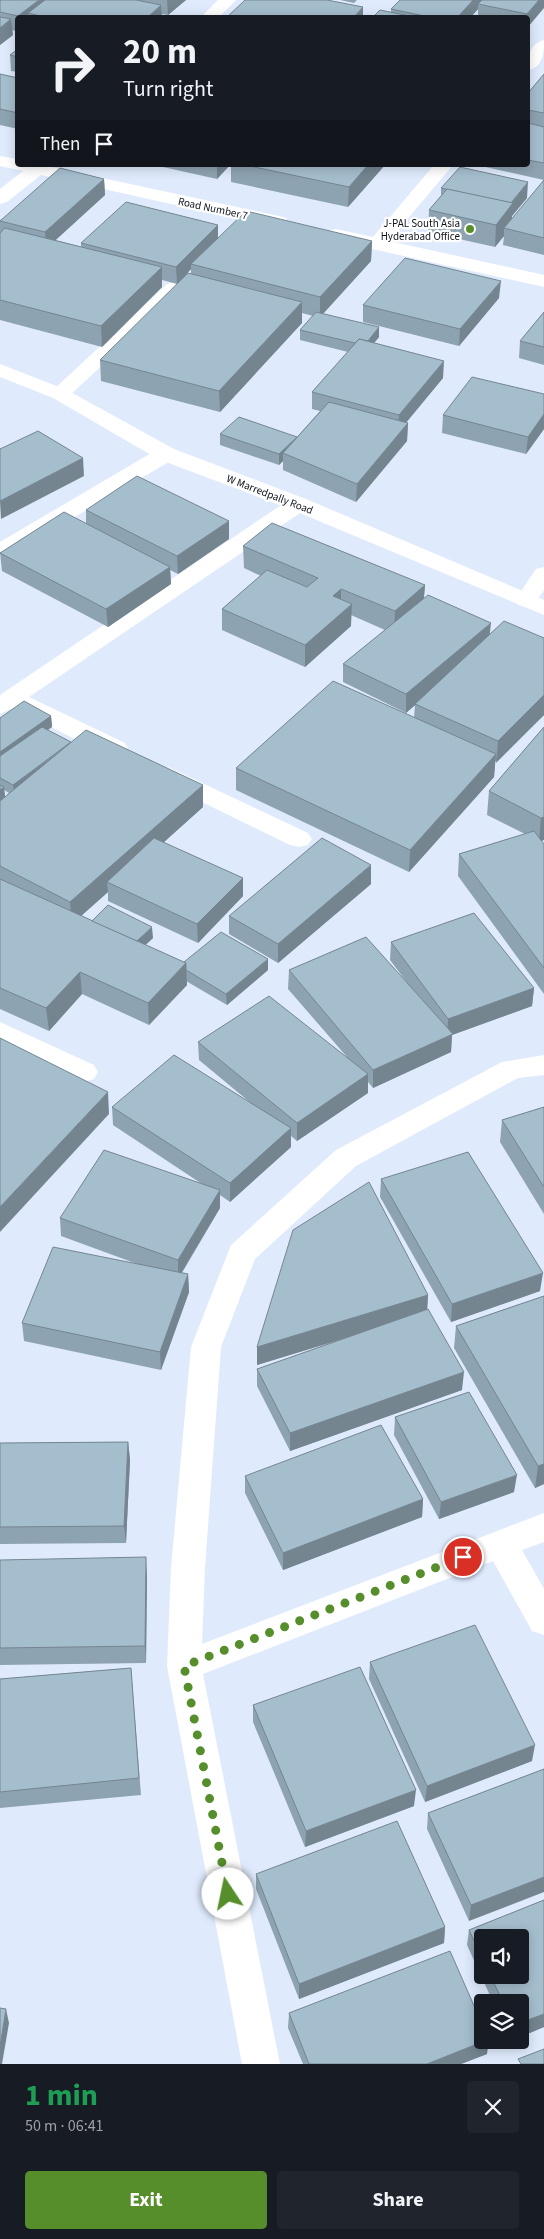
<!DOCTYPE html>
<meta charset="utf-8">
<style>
:root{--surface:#171b24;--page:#20242c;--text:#f1f3f6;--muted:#9ea1a6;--accent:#558e2a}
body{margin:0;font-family:"Source Sans 3",sans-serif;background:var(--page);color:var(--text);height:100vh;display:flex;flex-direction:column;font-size:19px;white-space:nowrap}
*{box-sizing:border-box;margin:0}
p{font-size:16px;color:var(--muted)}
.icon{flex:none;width:28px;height:28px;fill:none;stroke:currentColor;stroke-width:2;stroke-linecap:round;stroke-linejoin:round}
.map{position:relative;height:2064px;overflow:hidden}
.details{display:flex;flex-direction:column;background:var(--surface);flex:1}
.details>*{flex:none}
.top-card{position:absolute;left:15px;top:15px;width:515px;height:152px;border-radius:5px;box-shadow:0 2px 12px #0003;background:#171b24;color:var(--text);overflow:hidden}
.buttons{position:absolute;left:474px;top:1929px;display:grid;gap:10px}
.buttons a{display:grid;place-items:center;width:55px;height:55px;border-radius:5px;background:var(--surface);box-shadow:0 2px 12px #0003;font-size:25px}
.pin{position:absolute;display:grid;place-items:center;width:42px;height:42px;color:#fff;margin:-21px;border:2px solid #fff;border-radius:50%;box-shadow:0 1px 5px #0007}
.me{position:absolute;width:55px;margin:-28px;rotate:349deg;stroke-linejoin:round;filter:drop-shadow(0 0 4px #0008)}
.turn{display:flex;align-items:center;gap:18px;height:105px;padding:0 25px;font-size:22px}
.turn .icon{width:65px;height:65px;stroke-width:2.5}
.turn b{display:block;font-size:35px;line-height:42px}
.then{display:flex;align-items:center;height:48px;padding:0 25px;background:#0003;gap:10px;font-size:19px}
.round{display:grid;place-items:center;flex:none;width:52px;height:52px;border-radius:5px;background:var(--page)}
.headline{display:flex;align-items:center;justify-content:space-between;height:85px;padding:0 25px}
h1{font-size:30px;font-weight:700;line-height:38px;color:#1e9e55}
.cta{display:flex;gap:10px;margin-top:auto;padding:10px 25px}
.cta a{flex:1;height:58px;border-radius:5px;background:var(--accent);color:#fff;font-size:20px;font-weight:700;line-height:58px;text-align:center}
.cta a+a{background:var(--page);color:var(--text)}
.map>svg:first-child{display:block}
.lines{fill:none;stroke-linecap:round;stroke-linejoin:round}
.minor{fill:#fff;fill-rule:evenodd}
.secondary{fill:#fff;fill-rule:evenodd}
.wall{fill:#8ea3b1;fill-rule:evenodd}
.shaded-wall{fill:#748590}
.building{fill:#a5bece;stroke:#748590}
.route{stroke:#558e2a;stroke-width:9;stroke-dasharray:0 16.2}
.poi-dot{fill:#558e2a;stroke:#fff;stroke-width:2}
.labels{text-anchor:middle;stroke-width:4.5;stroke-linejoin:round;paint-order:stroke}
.far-street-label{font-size:11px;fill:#0f141c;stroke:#fff}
.far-poi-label{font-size:11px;fill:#0f141c;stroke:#fff;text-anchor:end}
</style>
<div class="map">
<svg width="544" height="2064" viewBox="0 0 544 2064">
<rect width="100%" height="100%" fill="#dfebfd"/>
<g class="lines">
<g class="minor">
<path d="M218,0h18l-18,18h-18z"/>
<path d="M544,40c0,13 -1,27 -16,30 0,-13 1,-26 16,-30z"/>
<path d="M0,156l18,3v6h34l-1,2 228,49 7,2 2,4 -2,4 -7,2 -238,-53 -34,27 -7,2v-15l23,-18 -23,-5z"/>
<path d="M434,165h19l-64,76 155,34v12l-208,-46 -7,-2 -2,-4 2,-4 7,-2 37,8z"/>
<path d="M174,282l7,2 3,4 -3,4 -114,106 -7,2 -7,-2 -3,-4 3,-4 114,-106z"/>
<path d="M166,448l8,1 3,5 -3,5 -166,97 -8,2v-16l158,-93z"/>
<path d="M298,497l8,2 3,5 -3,5 -277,188 96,46 3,6 -3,6 -9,2 -9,-2 -94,-47 -13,6v-19l290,-196z"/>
<path d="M544,567v23l-10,15 -8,2 -8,-2 -3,-5 21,-31z"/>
<path d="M168,767l140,66 4,6 -4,6 -9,2 -9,-2 -131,-64 -3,-6 3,-6z"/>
<path d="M0,1022l94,43 4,7 -4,7 -10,3 -84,-38z"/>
<path d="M544,1055v20l-26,3 -162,88 -101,93 -34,88 -16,221 -3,76 342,-131v29l-22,8 22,39v46l-12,-4 -39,-70 -290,113 77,390h-38l-75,-398 4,-98 20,-221 40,-102 105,-95 166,-88z"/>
</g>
<path class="secondary" d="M0,364l67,26 107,59 132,50 238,101v15l-254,-106 -132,-50 -105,-61 -53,-21z"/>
</g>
<g class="wall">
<path d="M0,0h186l-18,15 -6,-1v4h-144v14l-6,-2 1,5 -13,10z"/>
<path d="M340,0h17l-3,3z"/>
<path d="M544,0l-16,18h-50v-9l-8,9h-98l19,-6v-3z"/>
<path d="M18,49v23l-7,-1 -1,-16z"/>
<path d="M0,74l18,4v51l-18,-4z"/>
<path d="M544,74v181l-41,-10 1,-9 -9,11 -67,-15 1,-22 12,-14v-8l86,10 -15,18v3l32,-39 -63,-14v-1h47v-72z"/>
<path d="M154,165h76l-13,14z"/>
<path d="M231,165h154l-37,42 -117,-25z"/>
<path d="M104,179l1,16 -50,45 26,7v-4l137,-5 154,3 -1,20 -48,53 56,23 -5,6 69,35 -37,45h2l-1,18 -51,61 -73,-32v-9l-4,4 -59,-20v-11l77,3 23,-26 -8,-2v-17l36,-40 -48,-12v-10l13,-14 -11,-3v10l-82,89 -119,-31 -1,-21 91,-86v-5l-14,15 -15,-4v7l-60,60 -102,-27v-100z"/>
<path d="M499,298l-40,48 -96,-24v-17z"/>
<path d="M544,312v53l-25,-7 1,-17z"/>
<path d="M544,394v35l-18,25 -84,-21 1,-18z"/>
<path d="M86,510l143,29 -51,35 -8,-4 1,14 -63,43 -106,-56 -2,-18 86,-29z"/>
<path d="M243,546l182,39 -1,13 66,36 54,4v77l-49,47 -1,15 -85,95 -173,-82v-22l178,-50 1,-13 -9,8 -63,-31v-18l42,-34 -34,-15v11l-46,41 -83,-37v-21l39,-33 -17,-8z"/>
<path d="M51,716l1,11 -5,3 24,12 132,65 -39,35 79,54 -45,47 -90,-42v-9l-27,24 11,5 61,17 -8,7 39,17 84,8 -41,35 -41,-24 1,4 -38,40 -67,-31 -33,37 -49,-22v-291zM4,790l5,3 -4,4z"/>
<path d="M544,727v113l-3,1 3,3v150l-86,-118 1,-22 66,-20 -38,-19 2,-24z"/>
<path d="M371,884l-93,79 -49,-29v-18z"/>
<path d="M391,942l143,46 -2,18 -80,29 -1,17 -78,36 -5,-6v11l-71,48 -6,-5v11l-61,55 -10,-7v13l-38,65 6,1 1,18 -28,78 -137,-29 -2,-18 118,-58 -79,-29 -1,-18 142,-34 -89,-59 -1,-18 140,-3 -53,-44 -1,-18 149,15 -59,-68 1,-19 119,14 -18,-24z"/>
<path d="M544,1107v107l-44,-72 2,-22z"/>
<path d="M381,1179l159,112 -89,31 -71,-125z"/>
<path d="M428,1295l-1,15 35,80 -172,61 -33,-65v-17l89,-31 -89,27v-18z"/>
<path d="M544,1296v188l-9,4 -81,-140 2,-22z"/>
<path d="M395,1417l119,75 -75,27 -45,-84z"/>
<path d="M128,1442l2,18 -4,83 -126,1v-101z"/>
<path d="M245,1476l178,23 -1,18 -139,53 -38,-77z"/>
<path d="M0,1560l147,15 -1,88 -146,2z"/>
<path d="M370,1662l162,99 -107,41 -56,-123z"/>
<path d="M131,1668l10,127 -141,13v-129z"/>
<path d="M253,1705l161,101 -109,41 -52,-125z"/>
<path d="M544,1769l-75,152 -42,-92 1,-16z"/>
<path d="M256,1874l189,53 -1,16 -145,56 -43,-110z"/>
<path d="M544,1900v127l-24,10v-35h-27l-26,-57 2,-15zM482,1938h38v37h-38z"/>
<path d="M289,2013l198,41 -26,10h-158l-15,-36z"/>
</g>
<g class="shaded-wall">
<path d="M39,0h19l-30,13 1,5h-10l-1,-2z"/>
<path d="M167,0h19l-18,15z"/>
<path d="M473,0h14l-9,4v5l-8,9h-13z"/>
<path d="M539,0h5v8l-16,19v-9h-2l1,-4z"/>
<path d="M161,5l1,13h-15z"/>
<path d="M363,7v11h-10z"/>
<path d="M11,19l2,16 -13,10v-17z"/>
<path d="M217,165h13l-13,14z"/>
<path d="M368,165h17l-37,42 1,-20z"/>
<path d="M104,179l1,16 -59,54 -1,-17z"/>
<path d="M528,182l-1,16 -15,18v10l-8,2v8l-9,11 1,-22 15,-22z"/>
<path d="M218,225v17l-27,22v5l-14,15 -1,-17z"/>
<path d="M372,241l-1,20 -51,56v-20z"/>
<path d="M162,267v20l-60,60 -1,-21z"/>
<path d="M501,281l-2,17 -40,48 1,-17z"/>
<path d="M302,302v21l-82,89 -1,-21z"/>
<path d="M379,327v10l-15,18v-10z"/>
<path d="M444,361l-1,17 -45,54 1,-17z"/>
<path d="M544,414v15l-18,25 2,-17z"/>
<path d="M408,423l-1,18 -51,61 1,-18z"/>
<path d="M297,437l-14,16v8l-4,4v-11z"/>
<path d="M83,458l1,18 -83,43 -1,-18z"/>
<path d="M229,521v18l-51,35 -1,-18z"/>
<path d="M170,567l1,17 -63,43 -2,-18z"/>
<path d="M425,585l-2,22 -29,26 1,-22z"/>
<path d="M341,589v22l-8,-15z"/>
<path d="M352,604l-1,22 -46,41v-22z"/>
<path d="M491,623l-2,18 -83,72v-19z"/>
<path d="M544,695v20l-48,48 2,-22z"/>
<path d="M51,716l1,11 -52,37v-12z"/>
<path d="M72,743l-58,53 -1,-11z"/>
<path d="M496,754l-2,23 -85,95 1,-22z"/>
<path d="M203,785v22l-88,79 -8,-4 1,10 -36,32 -2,-22z"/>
<path d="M4,787l2,18 -6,5v-20z"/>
<path d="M544,817v23l-5,2 2,-24z"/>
<path d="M371,865v19l-93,79v-19z"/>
<path d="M243,878v18l-45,47 -1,-19z"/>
<path d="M152,927l1,11 -18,17 -1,-11z"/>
<path d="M268,959v11l-41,35 -1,-11z"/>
<path d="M186,963l1,22 -38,40 -1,-22z"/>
<path d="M80,972l2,22 -33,37 -3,-23z"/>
<path d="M534,988l-2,18 -80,29 -1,17 -78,36v-18l74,-34 1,-17z"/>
<path d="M368,1074v19l-71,48v-18z"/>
<path d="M108,1092l1,22 -109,118v-25z"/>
<path d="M291,1128v19l-61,55v-19z"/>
<path d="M220,1190v18l-42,70v-18z"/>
<path d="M543,1273l-3,18 -89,31 1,-18z"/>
<path d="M188,1274l1,18 -28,78 -1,-18z"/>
<path d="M428,1295l-1,18 -170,52v-18z"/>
<path d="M464,1372l-2,18 -172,61v-18z"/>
<path d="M128,1442l2,18 -4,83 -2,-17z"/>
<path d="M544,1464v20l-9,4 3,-22z"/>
<path d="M517,1475l-3,17 -75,27 2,-17z"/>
<path d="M423,1499l-1,18 -139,53v-17z"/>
<path d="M146,1557l1,18 -1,88 -1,-17z"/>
<path d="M535,1745l-3,16 -107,41 2,-16z"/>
<path d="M416,1790l-2,16 -109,41 1,-16z"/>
<path d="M544,1877v15l-75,29 2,-16z"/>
<path d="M445,1927l-1,16 -145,56v-15z"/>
<path d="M6,2009l3,14 -7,41h-2v-18z"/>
<path d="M544,2014v13l-24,10v-14z"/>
<path d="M487,2040h2l-2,14 -26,10h-34z"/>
</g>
<g class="building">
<path d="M0,0h39l-21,16 -18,-4z"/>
<path d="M45,0h91l25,5 -14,13h-99l-20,-5z"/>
<path d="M245,0h82l36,7 -10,11h-127z"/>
<path d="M400,0h73l-16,18h-23l-43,-9z"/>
<path d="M482,0h57l-12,14 -49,-10z"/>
<path d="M380,10l39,8h-47z"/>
<path d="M0,17l11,2 -11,9z"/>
<path d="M18,49v8l-8,-2z"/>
<path d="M0,74l18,4v35l-18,-4z"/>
<path d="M544,74v39l-16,-3v-17z"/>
<path d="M528,123l16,4v36l-16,-3z"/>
<path d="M245,165h123l-19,22z"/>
<path d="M460,167l68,15 -17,21 -70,-15z"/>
<path d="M60,168l44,11 -59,53 -45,-11z"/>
<path d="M544,180v58l-40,-10z"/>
<path d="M447,189l66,14 -17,22 -67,-15z"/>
<path d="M126,202l92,23 -42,42 -95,-24z"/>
<path d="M246,211l126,30 -52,56 -129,-33z"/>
<path d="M5,228l157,39 -61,59 -101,-26v-67z"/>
<path d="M405,258l96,23 -41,48 -97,-24z"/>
<path d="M188,273l114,29 -83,89 -119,-31z"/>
<path d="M316,312l63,15 -11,14 -9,-2 -4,4 -55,-13z"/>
<path d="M544,312v35l-24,-6z"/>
<path d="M359,339l85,22 -45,54 -87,-23z"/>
<path d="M472,377l72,17v20l-16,23 -85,-22z"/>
<path d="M329,402l79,21 -51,61 -74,-31z"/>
<path d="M239,417l58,20 -18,17 -59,-20z"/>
<path d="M38,431l45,27 -83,43v-52z"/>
<path d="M137,476l92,45 -52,35 -91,-46z"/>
<path d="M64,512l106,55 -64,42 -106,-56z"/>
<path d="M272,523l153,62 -30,26 -54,-22 -8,7 19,8 -47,41 -83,-36 45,-39 40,17 11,-9 -75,-32z"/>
<path d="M428,595l63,28 -85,71 -63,-30z"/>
<path d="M504,621l40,17v57l-46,46 -83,-37z"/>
<path d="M333,681l163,73 -86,96 -174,-82z"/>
<path d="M24,701l27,15 -51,36v-34z"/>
<path d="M42,727l29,15 -58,43 -13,-7v-22z"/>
<path d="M544,727v90l-3,1 -52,-27z"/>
<path d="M86,730l117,55 -133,117 -70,-36v-65z"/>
<path d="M0,785l4,2 -4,3z"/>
<path d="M534,831l10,13v124l-85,-114z"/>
<path d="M154,838l89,40 -46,46 -90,-42z"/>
<path d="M322,838l49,27 -93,79 -49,-28z"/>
<path d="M0,879l186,84 -38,40 -68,-31 -34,36 -46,-20z"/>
<path d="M108,905l44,22 -15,14 -45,-20z"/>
<path d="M474,913l60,75 -86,31 -57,-77z"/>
<path d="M221,932l47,27 -42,35 -40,-24v-7l-2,-1z"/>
<path d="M366,937l87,97 -80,36 -84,-100z"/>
<path d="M269,996l99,78 -71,49 -99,-81z"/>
<path d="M0,1038l108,54 -108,115z"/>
<path d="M174,1055l117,73 -61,55 -118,-76z"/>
<path d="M544,1107v80l-42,-67z"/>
<path d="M104,1150l116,40 -42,70 -118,-42z"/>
<path d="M468,1152l75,121 -91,31 -71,-125z"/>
<path d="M369,1182l59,113 -171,52 36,-117z"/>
<path d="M53,1247l135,27 -28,78 -138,-29z"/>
<path d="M544,1296v168l-6,2 -82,-140z"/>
<path d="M428,1309l36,63 -174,61 -33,-64z"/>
<path d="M469,1392l48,83 -76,27 -46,-85z"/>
<path d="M381,1425l42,74 -140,54 -38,-77z"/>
<path d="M128,1442l-4,84 -124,1v-84z"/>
<path d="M146,1557l-1,89 -145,2v-88z"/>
<path d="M475,1625l60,120 -108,41 -57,-124z"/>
<path d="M360,1667l56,123 -110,41 -53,-126z"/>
<path d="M131,1668l8,110 -139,14v-113z"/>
<path d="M544,1769v108l-73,28 -43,-92z"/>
<path d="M397,1821l48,106 -146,57 -43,-110z"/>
<path d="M544,1900v114l-24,9v-21h-17l-13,-27h30v-37h-38v20l-13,-28z"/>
<path d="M450,1951l32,73v16h5l-60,24h-118l-20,-51z"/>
<path d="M0,2008l6,1 -6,37z"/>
<path d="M544,2049v15h-23l-3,-5z"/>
</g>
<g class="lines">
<path class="route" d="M228,1894l-44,-228 279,-109"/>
</g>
<circle class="poi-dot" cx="470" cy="229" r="5"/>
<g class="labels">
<g class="far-street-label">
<text transform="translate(213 208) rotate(12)" y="4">Road Number 7</text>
<text transform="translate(270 494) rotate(21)" y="4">W Marredpally Road</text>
</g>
<g class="far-poi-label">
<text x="460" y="227">J-PAL South Asia<tspan x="460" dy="13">Hyderabad Office</tspan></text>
</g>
</g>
</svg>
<div class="buttons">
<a><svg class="icon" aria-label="sound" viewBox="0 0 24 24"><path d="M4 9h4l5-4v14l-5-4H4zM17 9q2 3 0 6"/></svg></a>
<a><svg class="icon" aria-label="layers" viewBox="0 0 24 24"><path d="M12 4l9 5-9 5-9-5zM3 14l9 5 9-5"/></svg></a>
</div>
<div class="pin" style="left:463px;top:1557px;background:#d93025"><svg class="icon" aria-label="arrive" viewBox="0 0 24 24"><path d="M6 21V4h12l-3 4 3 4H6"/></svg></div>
<svg class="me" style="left:228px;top:1894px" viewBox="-20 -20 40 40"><circle r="19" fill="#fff"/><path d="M0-13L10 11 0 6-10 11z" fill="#558e2a"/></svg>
<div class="top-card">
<div class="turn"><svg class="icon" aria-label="right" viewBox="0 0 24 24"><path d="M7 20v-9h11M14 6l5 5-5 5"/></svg><div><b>20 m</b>Turn right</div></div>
<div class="then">Then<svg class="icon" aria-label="arrive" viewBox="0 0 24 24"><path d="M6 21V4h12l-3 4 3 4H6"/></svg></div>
</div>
</div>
<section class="details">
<div class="headline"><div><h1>1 min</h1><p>50 m · 06:41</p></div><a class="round"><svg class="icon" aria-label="close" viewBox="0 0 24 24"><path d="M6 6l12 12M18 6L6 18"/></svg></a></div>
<div class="cta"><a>Exit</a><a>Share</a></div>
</section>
